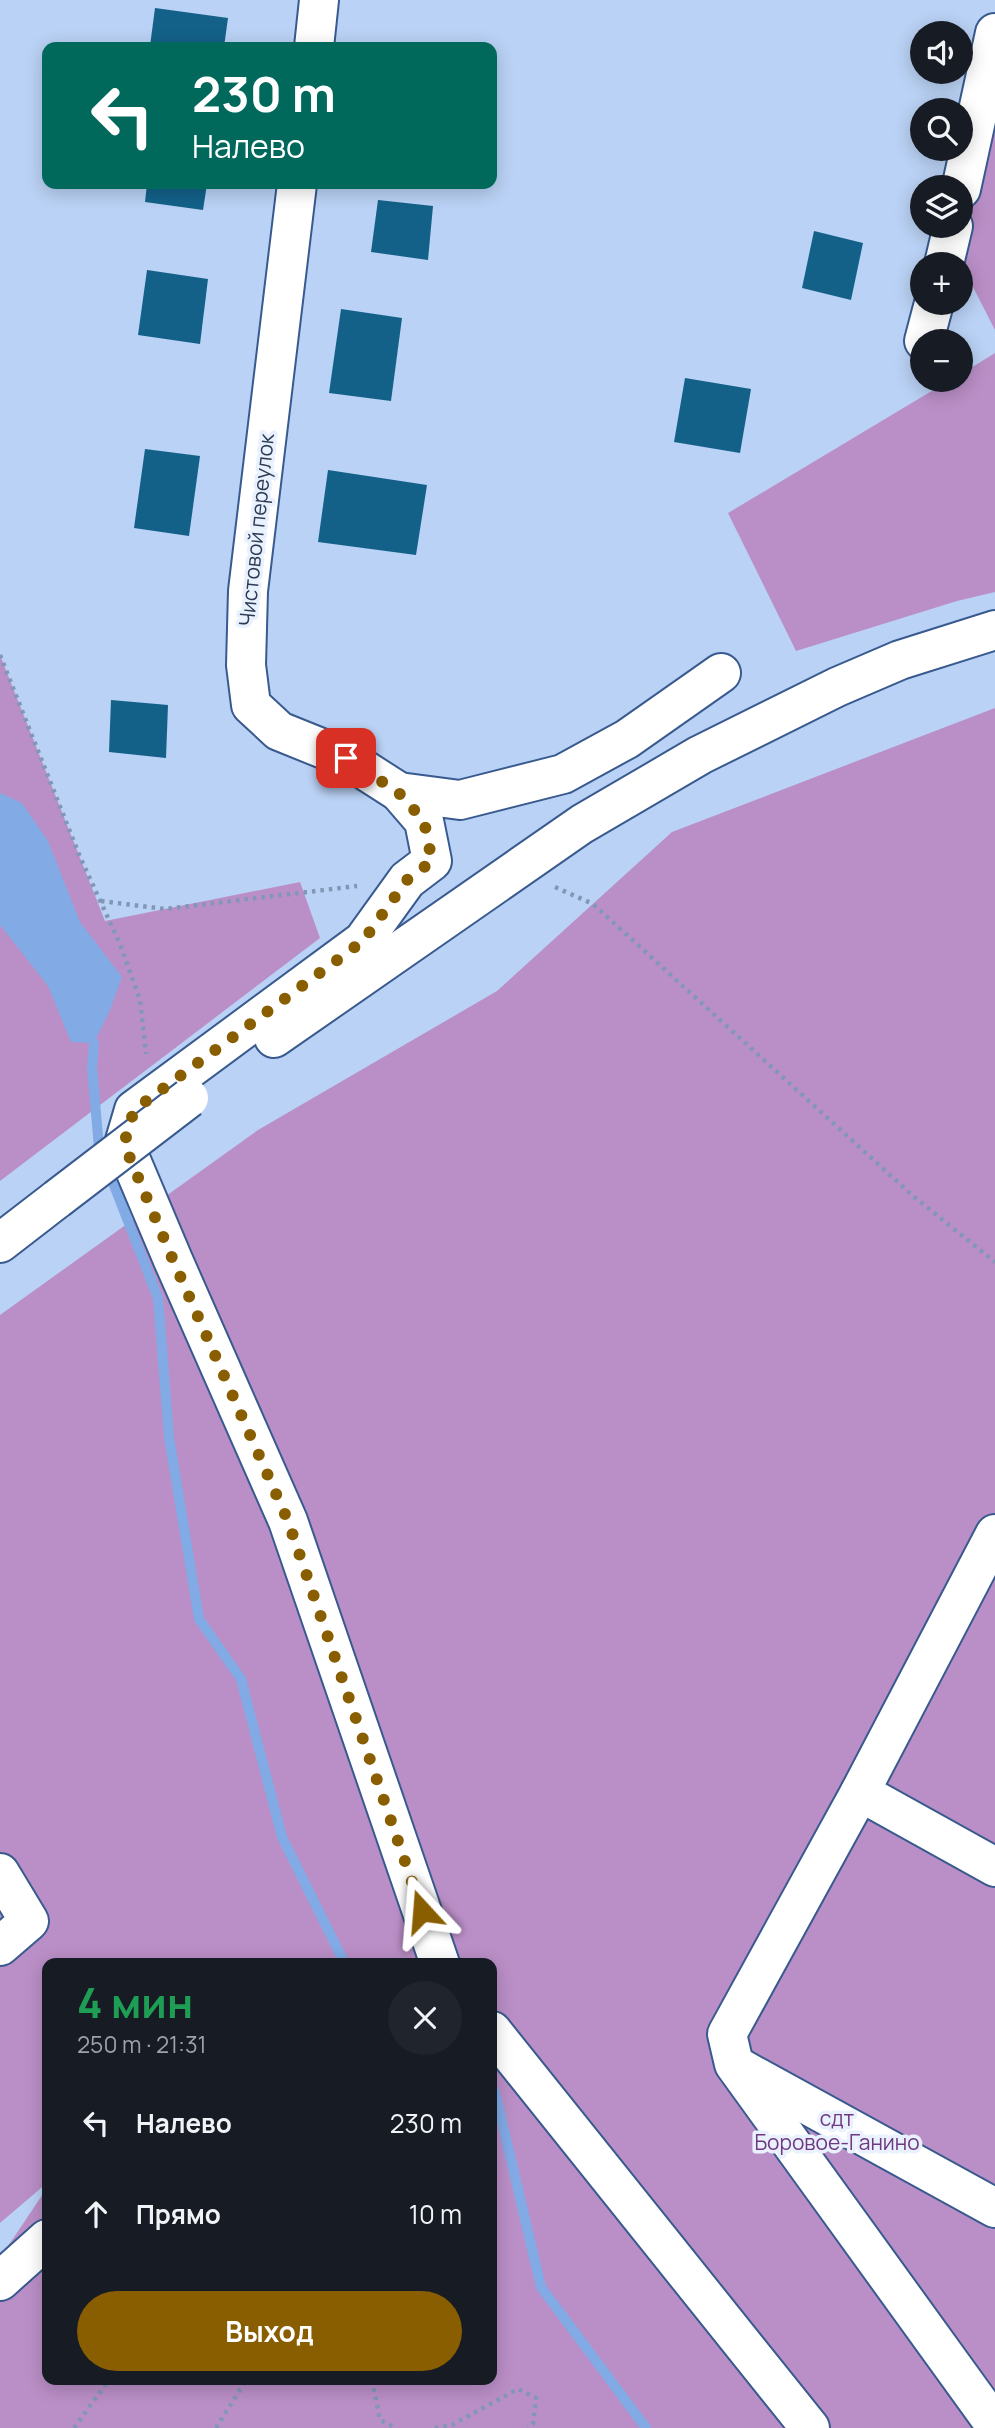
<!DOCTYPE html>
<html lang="ru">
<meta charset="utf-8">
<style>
:root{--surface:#171b24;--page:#20242c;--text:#f1f3f6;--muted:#9ea1a6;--accent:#895e00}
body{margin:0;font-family:Manrope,sans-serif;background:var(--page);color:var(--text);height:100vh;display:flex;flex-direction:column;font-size:26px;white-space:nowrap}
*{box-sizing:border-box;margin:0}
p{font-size:23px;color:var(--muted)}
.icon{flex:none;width:38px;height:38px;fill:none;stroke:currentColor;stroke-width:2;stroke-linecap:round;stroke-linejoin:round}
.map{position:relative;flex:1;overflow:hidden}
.sheet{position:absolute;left:42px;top:1958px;width:455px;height:427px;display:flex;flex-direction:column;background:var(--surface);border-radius:14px;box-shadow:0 4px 18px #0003}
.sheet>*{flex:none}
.banner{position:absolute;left:42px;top:42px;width:455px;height:147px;border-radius:14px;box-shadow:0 4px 18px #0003;background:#00695c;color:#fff;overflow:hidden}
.controls{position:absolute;left:910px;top:21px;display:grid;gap:14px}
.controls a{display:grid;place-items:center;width:63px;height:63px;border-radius:50%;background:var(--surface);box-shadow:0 4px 18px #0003;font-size:35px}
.pin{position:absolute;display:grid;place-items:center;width:60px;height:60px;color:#fff;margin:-30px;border-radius:14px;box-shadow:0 4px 10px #0006}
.me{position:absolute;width:77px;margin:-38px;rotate:341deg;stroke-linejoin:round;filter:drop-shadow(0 0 5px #0008)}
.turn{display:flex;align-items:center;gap:24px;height:147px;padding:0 35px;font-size:32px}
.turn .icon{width:91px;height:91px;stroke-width:2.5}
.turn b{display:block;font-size:49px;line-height:60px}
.round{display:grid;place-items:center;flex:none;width:74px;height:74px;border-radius:37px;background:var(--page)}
.headline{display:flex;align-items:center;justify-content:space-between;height:119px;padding:0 35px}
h1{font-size:42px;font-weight:700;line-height:52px;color:#1e9e55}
.action{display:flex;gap:14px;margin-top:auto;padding:14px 35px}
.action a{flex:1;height:80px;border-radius:42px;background:var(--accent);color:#fff;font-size:28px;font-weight:700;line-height:80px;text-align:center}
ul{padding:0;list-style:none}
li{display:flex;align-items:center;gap:21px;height:91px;padding:0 35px}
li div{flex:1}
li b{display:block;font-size:26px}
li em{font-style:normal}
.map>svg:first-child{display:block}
.green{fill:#ba8fc7}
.water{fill:#82aae5}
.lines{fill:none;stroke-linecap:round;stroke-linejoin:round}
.stream{stroke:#82aae5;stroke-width:10}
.building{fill:#136189}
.minor-casing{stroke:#385a8e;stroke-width:42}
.path{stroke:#8297b6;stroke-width:4.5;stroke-dasharray:3.5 5;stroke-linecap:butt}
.minor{stroke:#fff;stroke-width:38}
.minor-bridge-casing{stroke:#385a8e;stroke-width:42;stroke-linecap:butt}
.minor-bridge{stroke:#fff;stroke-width:38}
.route{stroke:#895e00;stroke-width:12;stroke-dasharray:0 21.6}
.labels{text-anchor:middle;stroke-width:7;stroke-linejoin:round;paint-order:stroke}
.street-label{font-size:21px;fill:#2c3c54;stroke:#e9f1fe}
.park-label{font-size:21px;fill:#703880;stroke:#e9f1fe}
</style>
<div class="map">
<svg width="995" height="2428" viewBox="0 0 995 2428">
<rect width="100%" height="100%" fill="#bad2f5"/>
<g class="green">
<path d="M995,120v210l-40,-78 26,-125z"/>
<path d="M995,353v239l-38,9 -161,50 -68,-138 222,-133h11v-6z"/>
<path d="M0,655l105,266 195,-39 20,56 -320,243z"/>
<path d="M995,708v1720h-995v-170l47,-70v192h445v-416h-445v219l-47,40v-908l258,-185 239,-139 175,-159z"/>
</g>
<path class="water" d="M0,793l22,10 26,38 32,81 42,55 -12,33 -16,33 -23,-1 -23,-56 -48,-61z"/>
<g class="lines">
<g class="stream">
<path d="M94,1043l-2,24 7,81 3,7"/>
<path d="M108,1170l50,128 11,139 30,182 42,60 41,158 63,127"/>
<path d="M492,2090l3,2 46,195 105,141"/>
</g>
</g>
<g class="building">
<path d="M155,8l73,10 -4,29 -74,-1z"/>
<path d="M147,184h60l-4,26 -58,-8z"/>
<path d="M378,200l55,6 -5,54 -57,-8z"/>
<path d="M814,231l49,12 -12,57 -49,-12z"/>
<path d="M147,270l61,9 -8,65 -62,-9z"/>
<path d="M341,309l61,9 -11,83 -62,-8z"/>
<path d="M685,378l66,11 -11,64 -66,-11z"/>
<path d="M145,449l55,7 -11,80 -55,-8z"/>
<path d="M328,470l99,15 -11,70 -98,-13z"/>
<path d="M111,700l57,5 -2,53 -57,-6z"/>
</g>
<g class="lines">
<g class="minor-casing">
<g id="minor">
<path d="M314,47l5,-47"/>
<path d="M297,184l-49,407 -2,74 5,40 28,26 67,27 53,34 25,29 8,40 -25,19 -44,61 -229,169 -10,34 49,116 115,261 152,443"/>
<path d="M961,189l34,-156"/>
<path d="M944,264l9,-38"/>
<path d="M924,341l10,-38"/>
<path d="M399,792l61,8 103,-26 64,-35 94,-66"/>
<path d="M274,1038l308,-214 118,-69 137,-68 63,-27 95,-30"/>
<path d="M0,1243l57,-44"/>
<path d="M995,1534l-135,258 -133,242 7,30 261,361"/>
<path d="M860,1792l135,75"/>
<path d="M0,1873l29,48 -29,25"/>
<path d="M492,2031l318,397"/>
<path d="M742,2069l253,139"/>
<path d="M0,2281l47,-42"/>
</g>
</g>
<g class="path">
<path d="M0,655l80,202 40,87 20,56 6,54"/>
<path d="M555,887l38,17 320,292 82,66"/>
<path d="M101,901l64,8 192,-23"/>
<path d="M372,2380l8,40 16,8"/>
<path d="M74,2428l35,-48"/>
<path d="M216,2428l30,-48"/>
<path d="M435,2428l17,-3 66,-36 18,9 -3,26 -5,4"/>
</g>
<use href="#minor" class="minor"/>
<g class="minor-bridge-casing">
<path id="minor-bridge" d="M57,1199l132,-101"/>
</g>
<use href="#minor-bridge" class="minor-bridge"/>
</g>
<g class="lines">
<path class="route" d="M346,758l52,34 26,29 8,40 -25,19 -44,61 -229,169 -10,34 49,116 115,261 134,390"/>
</g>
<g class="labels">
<g class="street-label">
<text transform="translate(257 530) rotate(-84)" y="7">Чистовой переулок</text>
</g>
<g class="park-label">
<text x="837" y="2126">сдт<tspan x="837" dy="24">Боровое-Ганино</tspan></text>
</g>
</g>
</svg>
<div class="controls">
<a><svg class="icon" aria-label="sound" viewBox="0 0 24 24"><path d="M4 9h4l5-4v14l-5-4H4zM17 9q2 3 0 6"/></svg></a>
<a><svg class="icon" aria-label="search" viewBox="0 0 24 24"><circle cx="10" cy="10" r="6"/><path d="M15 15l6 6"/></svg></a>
<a><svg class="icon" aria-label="layers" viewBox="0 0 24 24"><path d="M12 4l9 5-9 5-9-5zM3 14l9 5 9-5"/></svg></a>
<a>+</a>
<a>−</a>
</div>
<div class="pin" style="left:346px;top:758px;background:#d93025"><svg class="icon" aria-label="arrive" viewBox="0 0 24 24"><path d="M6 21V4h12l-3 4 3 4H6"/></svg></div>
<svg class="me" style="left:422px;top:1911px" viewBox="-20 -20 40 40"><path d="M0-17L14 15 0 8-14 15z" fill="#895e00" stroke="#fff" stroke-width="4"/></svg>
<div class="banner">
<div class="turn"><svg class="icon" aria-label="left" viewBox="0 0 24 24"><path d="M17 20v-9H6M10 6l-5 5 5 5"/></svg><div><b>230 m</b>Налево</div></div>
</div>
<section class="sheet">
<div class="headline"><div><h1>4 мин</h1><p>250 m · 21:31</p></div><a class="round"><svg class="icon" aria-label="close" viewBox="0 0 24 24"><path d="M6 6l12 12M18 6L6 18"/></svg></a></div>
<ul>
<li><svg class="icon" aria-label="left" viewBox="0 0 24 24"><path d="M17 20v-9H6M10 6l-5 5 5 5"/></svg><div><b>Налево</b></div><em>230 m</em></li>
<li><svg class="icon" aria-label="ahead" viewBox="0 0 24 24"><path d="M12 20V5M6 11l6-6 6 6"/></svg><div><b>Прямо</b></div><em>10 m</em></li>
</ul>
<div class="action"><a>Выход</a></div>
</section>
</div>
